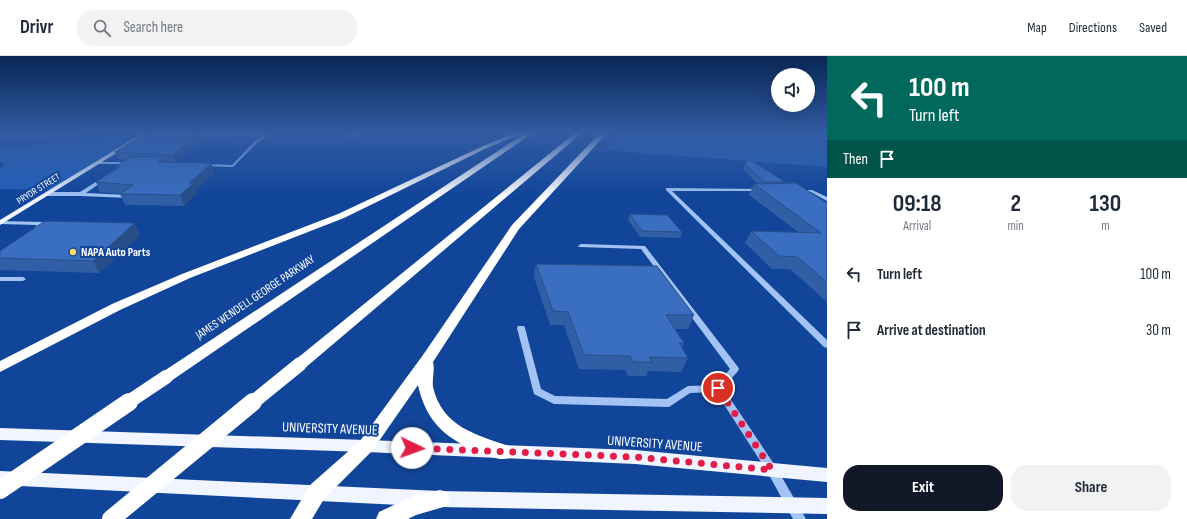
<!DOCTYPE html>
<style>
:root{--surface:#fff;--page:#f2f2f3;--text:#1f2937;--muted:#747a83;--line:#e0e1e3;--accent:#111827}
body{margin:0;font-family:"Sofia Sans Condensed",sans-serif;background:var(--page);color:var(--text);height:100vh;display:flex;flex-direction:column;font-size:15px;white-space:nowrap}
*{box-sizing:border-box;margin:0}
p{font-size:13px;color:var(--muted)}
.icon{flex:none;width:22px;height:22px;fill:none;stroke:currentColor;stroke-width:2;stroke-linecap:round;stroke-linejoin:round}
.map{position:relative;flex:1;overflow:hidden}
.details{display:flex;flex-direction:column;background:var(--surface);width:360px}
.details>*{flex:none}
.top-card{background:#00695c;color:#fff;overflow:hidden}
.buttons{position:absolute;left:771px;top:12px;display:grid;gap:8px}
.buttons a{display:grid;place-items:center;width:44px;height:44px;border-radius:50%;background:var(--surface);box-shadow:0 4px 16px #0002;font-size:20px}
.pin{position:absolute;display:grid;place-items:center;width:34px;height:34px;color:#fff;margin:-17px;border:2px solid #fff;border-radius:50%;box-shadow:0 1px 4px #0007}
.me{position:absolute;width:44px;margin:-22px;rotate:93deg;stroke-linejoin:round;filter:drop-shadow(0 0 3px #0008)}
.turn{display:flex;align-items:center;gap:14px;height:84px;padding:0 16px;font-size:18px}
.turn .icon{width:52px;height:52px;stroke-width:2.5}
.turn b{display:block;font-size:28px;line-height:34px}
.then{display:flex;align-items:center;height:38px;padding:0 16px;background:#0003;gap:8px;font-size:15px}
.eta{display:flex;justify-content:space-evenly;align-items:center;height:68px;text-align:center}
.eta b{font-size:24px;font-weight:700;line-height:28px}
.cta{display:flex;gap:8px;margin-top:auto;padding:8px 16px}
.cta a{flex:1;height:46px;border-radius:16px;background:var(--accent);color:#fff;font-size:16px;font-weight:700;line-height:46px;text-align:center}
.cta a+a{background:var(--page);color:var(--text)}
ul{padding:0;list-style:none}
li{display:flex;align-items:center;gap:12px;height:56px;padding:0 16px}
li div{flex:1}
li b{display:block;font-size:15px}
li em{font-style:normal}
header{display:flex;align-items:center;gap:24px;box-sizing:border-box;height:56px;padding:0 20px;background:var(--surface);border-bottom:1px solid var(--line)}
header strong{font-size:19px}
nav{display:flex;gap:22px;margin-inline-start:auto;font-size:14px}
.search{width:280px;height:36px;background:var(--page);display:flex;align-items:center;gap:10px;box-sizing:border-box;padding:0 14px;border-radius:16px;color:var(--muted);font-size:15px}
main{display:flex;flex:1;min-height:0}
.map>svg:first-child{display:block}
.green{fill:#235eb9}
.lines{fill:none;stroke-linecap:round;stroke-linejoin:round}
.minor{fill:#a3c3f4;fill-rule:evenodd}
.major{fill:#f1f5ff;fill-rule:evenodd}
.highway{fill:#fff;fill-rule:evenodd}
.highway-bridge-far1{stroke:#fff;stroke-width:14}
.highway-bridge{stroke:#fff;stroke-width:18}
.wall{fill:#315fa6}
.shaded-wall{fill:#284d87}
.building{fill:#396ec1;stroke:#284d87}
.route{stroke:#e11d48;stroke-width:7;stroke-dasharray:0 12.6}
.poi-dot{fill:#ffdc67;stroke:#11459a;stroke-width:1.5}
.labels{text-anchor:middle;stroke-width:4;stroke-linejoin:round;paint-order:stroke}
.far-street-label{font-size:10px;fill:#fff;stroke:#11459a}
.poi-label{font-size:12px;font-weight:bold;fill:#fff;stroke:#11459a;text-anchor:start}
.street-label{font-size:12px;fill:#fff;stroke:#11459a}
.near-street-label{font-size:14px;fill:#fff;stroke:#11459a}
</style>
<header>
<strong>Drivr</strong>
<div class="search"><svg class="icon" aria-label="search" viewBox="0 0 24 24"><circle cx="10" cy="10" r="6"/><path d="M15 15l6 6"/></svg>Search here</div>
<nav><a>Map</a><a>Directions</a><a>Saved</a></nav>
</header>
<main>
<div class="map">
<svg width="827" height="463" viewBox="0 0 827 463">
<rect width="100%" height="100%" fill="#11459a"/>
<g class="green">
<path d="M0,77h96l-96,9z"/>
<path d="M622,77h205v34l-222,-17z"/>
<path d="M144,79l-90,55 -54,-1v-20l5,-5 -5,-2v-14z"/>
</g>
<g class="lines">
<g class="minor">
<path d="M265,77l-1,6 -6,3 -25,25 -30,-1 -2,-1 2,-1 29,1 24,-25 5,-3 1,-2 -68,2 -2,-1 2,-1z"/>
<path d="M353,77h4l-4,4h-2l-1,-1z"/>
<path d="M97,106h32l2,1 -2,1h-32z"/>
<path d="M102,122l4,1 -20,14 42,2 3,2 -1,1 -49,-2h-34l-3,-2 3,-2h33z"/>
<path d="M666,132l97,1v2h-91l155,149v8l-3,-1 -158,-157z"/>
<path d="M797,134h15l15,7v4l-16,-9h-12l-2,-1z"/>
<path d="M0,165l43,1 3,2 -9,6 -3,-2 3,-3 -36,-1 -1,-1z"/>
<path d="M581,188l64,2 93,121 1,2 -1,2 -15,17 53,79 30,52h-13l-25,-46 -52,-81 -26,1 -21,14 -115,-3 -20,-10 -17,-66 1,-2h6l1,2 16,61 14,7 112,3 21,-13 28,-1 14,-16 -89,-120 -62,-2 -1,-1z"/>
<path d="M0,221h23l3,2 -3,2h-23z"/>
</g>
<g class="major">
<path d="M143,77h6l-149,92v-5z"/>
<path d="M0,372l366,12 269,10 192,18v14l-192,-18 -269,-12 -366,-12z"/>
<path d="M0,415l440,20 387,7v16l-387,-7 -440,-22z"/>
</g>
<g class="highway">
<path d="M514,77h10l-37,15 -143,70 -154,60 -70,32 -120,62v-11l112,-57 70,-30 156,-60 145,-68z"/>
<path d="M525,77h8l-362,248 -5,2 -5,-2 -3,-4 3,-4z"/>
<path d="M575,77h7l-277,235 -5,1 -5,-1 -2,-4 2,-4z"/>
<path d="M600,77h7l-88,96 -86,133c2,7 -1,17 0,25 9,40 44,48 76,59l3,6 -3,6c-9,3 -17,-1 -26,-5 -35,-12 -57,-30 -65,-68l-46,66 -48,48 -12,20h-22l20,-34 50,-44 63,-86 89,-130z"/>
<path d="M440,434l7,2 3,7 -3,7 -31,9 -8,4h-32l3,-7 34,-16z"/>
</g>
<g class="highway-bridge-far1">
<path d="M127,347l39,-26"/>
<path d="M252,347l48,-39"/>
</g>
<g class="highway-bridge">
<path d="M0,434l129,-88"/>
<path d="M111,463l142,-117"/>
</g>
</g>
<g class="wall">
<path d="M170,77h33l1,6 -30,23 40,11 -18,17 1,3 -13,13 -59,-1 -5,-11 -20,-2 -4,-10 21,-14 -1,-2 9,-6 -7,-1 -3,-7z"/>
<path d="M745,108l40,18v1l42,20v99l-37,-33h-18l-27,-26 6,-12 47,1 -49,-37 5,-11h4l-15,-15z"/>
<path d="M630,158l52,18 -2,6 -40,-1 -12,-17z"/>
<path d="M140,179l-41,38 -99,-3v-19z"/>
<path d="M536,208l158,51 -6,14h-13l9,14 -2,5 6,10 -7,14 -33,-1 -2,5h-18l-3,-6 -46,-1 -15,-44h-14l-16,-48z"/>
</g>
<g class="shaded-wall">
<path d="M201,77h2l1,6 -30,23 -2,-7z"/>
<path d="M164,101l4,10 -10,-5z"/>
<path d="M212,107l2,10 -18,17 1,3 -13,13 -4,-11 9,-12z"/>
<path d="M135,167l5,12 -41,38 -6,-12z"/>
</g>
<g class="building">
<path d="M170,77h31l-29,22 -57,-3 30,-18z"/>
<path d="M130,101h34l-6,5 54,1 -23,20h5l-14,12 -60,-1 13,-9 -37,-3 25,-16h-5z"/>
<path d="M749,103l36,23h-21l-19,-18z"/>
<path d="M796,127l31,20v79l-30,-25 -18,-1 -28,-25 70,2 -67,-49z"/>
<path d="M630,158l37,1 15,17 -40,-1z"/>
<path d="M45,165l90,2 -42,38 -93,-3v-7z"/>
<path d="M536,208l121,2 37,49h-28l18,28h-5l9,15 -39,-1 3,5h-19l-3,-6 -46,-1 -16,-43 -15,-1z"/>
</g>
<linearGradient id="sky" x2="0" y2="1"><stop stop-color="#092655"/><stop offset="0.54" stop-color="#325ca3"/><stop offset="1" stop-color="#325ca3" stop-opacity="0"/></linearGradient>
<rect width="827" height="142" fill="url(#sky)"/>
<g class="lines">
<path class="route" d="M412,392l223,9 137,13 -54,-82"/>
</g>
<circle class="poi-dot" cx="73" cy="196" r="4"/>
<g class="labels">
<g class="far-street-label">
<text transform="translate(38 132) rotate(-32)" y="4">PRYOR STREET</text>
</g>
<g class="poi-label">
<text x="81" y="200">NAPA Auto Parts</text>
</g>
<g class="street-label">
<text transform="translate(255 241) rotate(-34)" y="4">JAMES WENDELL GEORGE PARKWAY</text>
</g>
<g class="near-street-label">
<text transform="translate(330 372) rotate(2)" y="5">UNIVERSITY AVENUE</text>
<text transform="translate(655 387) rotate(4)" y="5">UNIVERSITY AVENUE</text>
</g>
</g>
</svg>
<div class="buttons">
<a><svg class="icon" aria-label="sound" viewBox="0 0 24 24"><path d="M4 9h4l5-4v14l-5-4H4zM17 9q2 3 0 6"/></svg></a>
</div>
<div class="pin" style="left:718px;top:332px;background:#d93025"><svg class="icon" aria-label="arrive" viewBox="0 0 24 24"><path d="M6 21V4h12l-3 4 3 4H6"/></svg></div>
<svg class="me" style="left:412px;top:392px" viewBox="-20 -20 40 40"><circle r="19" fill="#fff"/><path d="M0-13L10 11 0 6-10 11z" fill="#e11d48"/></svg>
</div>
<section class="details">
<div class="top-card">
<div class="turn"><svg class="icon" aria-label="left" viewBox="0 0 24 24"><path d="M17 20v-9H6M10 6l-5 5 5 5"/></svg><div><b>100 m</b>Turn left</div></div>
<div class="then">Then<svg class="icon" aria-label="arrive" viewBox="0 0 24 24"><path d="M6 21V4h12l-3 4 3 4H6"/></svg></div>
</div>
<div class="eta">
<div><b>09:18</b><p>Arrival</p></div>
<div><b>2</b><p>min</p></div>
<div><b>130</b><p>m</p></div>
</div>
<ul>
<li><svg class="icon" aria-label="left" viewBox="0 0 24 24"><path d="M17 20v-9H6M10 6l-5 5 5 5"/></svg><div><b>Turn left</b></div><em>100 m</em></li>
<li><svg class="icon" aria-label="arrive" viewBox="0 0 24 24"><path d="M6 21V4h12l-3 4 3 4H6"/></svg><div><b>Arrive at destination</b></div><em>30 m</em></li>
</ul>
<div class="cta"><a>Exit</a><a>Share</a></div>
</section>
</main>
